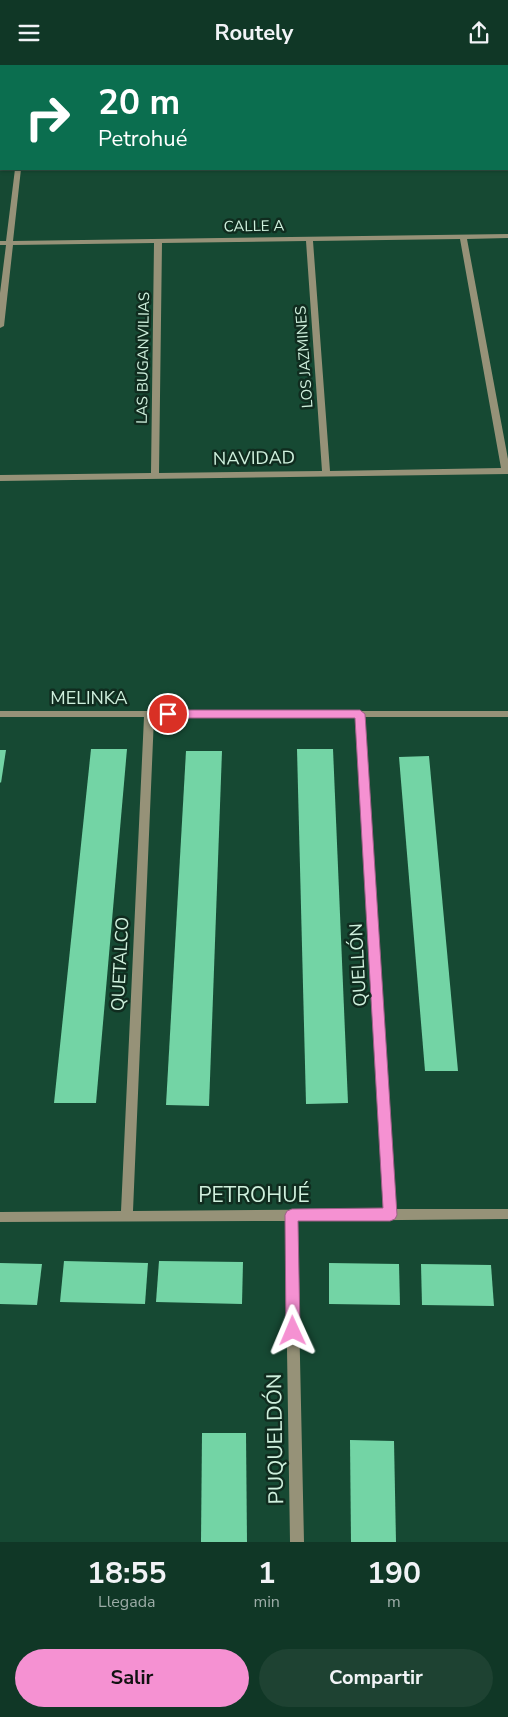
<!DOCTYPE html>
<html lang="es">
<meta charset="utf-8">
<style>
:root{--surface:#103726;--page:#1e4232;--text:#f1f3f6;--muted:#9caca7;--line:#305143;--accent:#f591d2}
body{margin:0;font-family:"Nunito Sans",sans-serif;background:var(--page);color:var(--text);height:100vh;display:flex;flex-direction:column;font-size:19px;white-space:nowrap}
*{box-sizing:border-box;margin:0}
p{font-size:16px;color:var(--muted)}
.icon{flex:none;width:28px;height:28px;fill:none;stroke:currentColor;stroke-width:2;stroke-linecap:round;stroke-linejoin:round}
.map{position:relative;height:1477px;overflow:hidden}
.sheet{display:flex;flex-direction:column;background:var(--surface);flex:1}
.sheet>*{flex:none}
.banner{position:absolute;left:0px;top:0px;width:509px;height:105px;box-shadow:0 1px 4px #0004,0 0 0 1px var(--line);background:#0b6e4f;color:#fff;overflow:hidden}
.pin{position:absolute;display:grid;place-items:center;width:42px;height:42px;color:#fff;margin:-21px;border:2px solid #fff;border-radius:50%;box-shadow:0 1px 5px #0007}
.me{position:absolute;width:55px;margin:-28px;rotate:359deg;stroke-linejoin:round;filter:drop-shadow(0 0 4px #0008)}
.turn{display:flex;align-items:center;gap:18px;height:105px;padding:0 15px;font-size:22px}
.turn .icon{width:65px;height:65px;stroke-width:2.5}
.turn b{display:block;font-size:35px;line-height:42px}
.eta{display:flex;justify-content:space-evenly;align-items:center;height:85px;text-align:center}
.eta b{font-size:30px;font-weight:700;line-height:35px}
.primary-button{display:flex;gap:10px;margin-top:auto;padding:10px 15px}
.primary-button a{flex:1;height:58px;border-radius:30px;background:var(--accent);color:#111;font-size:20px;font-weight:700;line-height:58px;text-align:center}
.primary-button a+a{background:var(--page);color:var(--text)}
header{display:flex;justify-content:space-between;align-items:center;height:65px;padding:0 15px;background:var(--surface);font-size:22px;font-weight:700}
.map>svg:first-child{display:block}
.building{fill:#73d4a5}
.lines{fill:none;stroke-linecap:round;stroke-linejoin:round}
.street{fill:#969278;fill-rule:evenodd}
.route{fill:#f591d2;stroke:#9f5e88}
.labels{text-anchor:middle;stroke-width:5;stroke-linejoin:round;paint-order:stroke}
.far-street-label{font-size:15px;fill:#cff0dd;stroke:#102c1f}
.street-label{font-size:18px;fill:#cff0dd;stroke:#102c1f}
.near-street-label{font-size:21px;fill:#cff0dd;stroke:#102c1f}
</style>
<header><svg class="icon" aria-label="menu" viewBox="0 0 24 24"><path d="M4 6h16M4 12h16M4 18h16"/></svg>Routely<svg class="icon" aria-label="share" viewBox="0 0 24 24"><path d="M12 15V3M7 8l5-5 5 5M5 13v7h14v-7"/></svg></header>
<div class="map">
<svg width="508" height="1477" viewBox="0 0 508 1477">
<rect width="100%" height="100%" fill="#164933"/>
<g class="building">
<path d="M91,684h36l-31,354h-42z"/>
<path d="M297,684h36l15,354 -42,1z"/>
<path d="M0,685h6l-5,33 -1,-1z"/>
<path d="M186,686h36l-13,355 -43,-1z"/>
<path d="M429,691l29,315h-33l-26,-314z"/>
<path d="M64,1196l84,2 -3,41 -85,-2z"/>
<path d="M159,1196l84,1 -1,42 -86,-2z"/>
<path d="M0,1198l42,1 -5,41 -37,-1z"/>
<path d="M329,1198l70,1 1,41 -71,-1z"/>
<path d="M421,1199l70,1 3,41 -72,-1z"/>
<path d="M202,1368h44l1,109h-46z"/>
<path d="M350,1375l44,1 2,101h-45z"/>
</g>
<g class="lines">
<g class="street">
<rect x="29" y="0" width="6" height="1"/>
<rect x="498" y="0" width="6" height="1"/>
<rect x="0" y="19" width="1" height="4"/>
<rect x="0" y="88" width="1" height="4"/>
<path d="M15,104h6l-8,72 495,-7v4l-41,1 41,220v15l-508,7v-6l151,-2 3,-230 -141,2 -9,81 -4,2v-35l6,-48h-6v-4h6zM460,174l41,229 -171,3 -17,-230zM306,176l16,230 -163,2 3,-230z"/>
<path d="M0,646h508v6h-143l31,492h112v10l-211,2 7,321h-14l-5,-321 -285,1v-10l121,-1 23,-494h-144zM154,652h201l29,492 -251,2z"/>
</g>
</g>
<path class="route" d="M168,645h192l5,4 32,501 -2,4 -5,2h-92l2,110 -2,4 -5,2 -5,-2 -2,-4 -1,-116 2,-4 5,-2 91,-1 -28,-490h-187l-5,-4z"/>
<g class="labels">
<g class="far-street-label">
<text transform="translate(254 161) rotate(-1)" y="5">CALLE A</text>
<text transform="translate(304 292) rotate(-94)" y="5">LOS JAZMINES</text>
<text transform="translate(143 293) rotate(-89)" y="5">LAS BUGANVILIAS</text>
</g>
<g class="street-label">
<text transform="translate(254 393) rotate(-1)" y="6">NAVIDAD</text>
<text x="89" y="639">MELINKA</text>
<text transform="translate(120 899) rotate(-87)" y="6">QUETALCO</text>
<text transform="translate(358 900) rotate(-93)" y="6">QUELLÓN</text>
</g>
<g class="near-street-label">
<text x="254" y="1137">PETROHUÉ</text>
<text transform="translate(275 1374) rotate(-91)" y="7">PUQUELDÓN</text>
</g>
</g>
</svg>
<div class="pin" style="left:168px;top:649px;background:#d93025"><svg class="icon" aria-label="arrive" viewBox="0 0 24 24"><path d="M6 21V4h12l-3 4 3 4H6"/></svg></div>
<svg class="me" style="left:293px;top:1266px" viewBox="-20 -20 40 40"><path d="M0-17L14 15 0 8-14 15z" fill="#f591d2" stroke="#fff" stroke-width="4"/></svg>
<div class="banner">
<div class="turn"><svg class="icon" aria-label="right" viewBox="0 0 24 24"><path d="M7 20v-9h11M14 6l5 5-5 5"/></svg><div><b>20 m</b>Petrohué</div></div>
</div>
</div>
<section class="sheet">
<div class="eta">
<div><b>18:55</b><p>Llegada</p></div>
<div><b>1</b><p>min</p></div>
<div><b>190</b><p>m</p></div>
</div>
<div class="primary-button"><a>Salir</a><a>Compartir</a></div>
</section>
